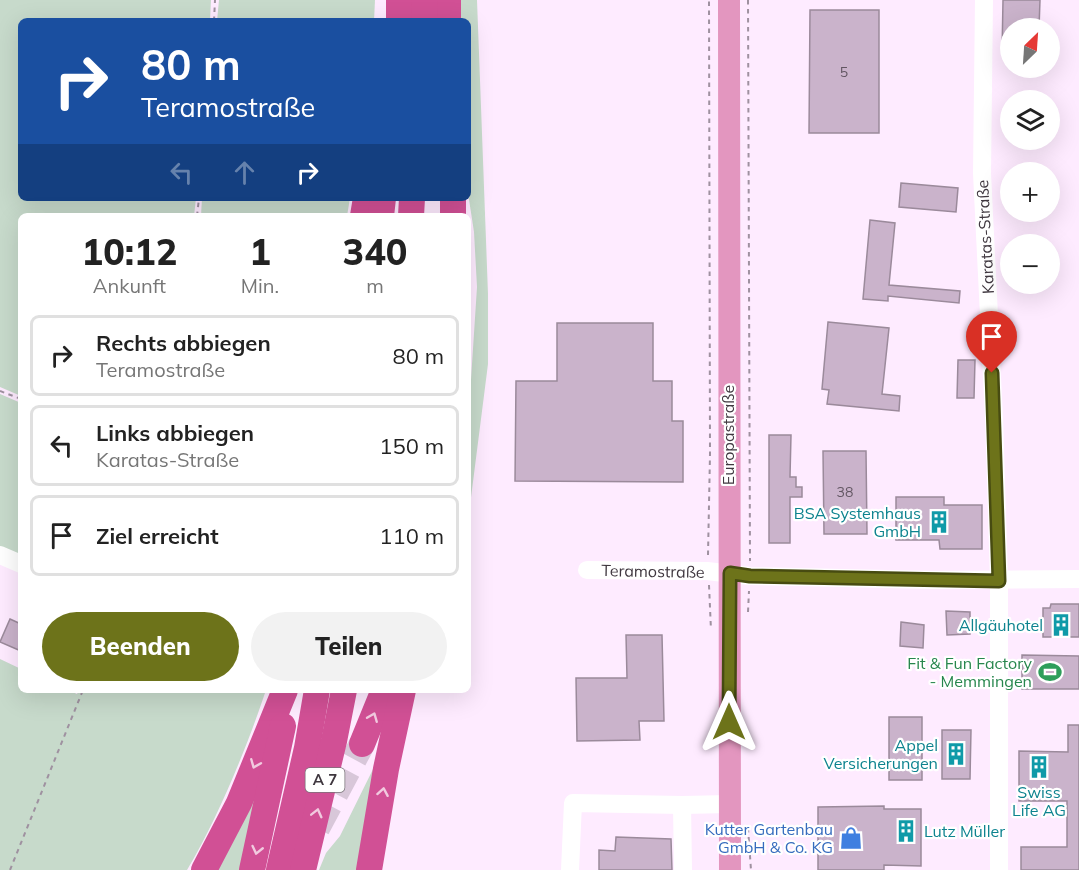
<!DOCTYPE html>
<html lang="de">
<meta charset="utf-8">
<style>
:root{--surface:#fff;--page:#f2f2f2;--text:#222;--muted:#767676;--line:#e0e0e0;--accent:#6d731a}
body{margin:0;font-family:Mulish,sans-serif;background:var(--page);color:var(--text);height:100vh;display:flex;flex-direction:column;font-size:22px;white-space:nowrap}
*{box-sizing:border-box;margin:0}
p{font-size:20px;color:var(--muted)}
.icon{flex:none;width:33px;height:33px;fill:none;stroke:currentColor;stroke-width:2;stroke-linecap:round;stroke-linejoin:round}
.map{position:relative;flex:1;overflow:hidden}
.drawer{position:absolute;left:18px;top:213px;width:453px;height:480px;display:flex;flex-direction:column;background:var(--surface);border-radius:9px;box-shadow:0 6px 24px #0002}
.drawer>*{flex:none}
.banner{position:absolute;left:18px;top:18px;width:453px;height:183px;border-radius:9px;box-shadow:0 6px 24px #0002;background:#1a4fa0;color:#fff;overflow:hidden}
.needle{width:39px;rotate:25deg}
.controls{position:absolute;left:1000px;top:18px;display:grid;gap:12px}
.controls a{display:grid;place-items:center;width:60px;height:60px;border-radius:50%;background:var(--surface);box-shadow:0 6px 24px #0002;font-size:30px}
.pin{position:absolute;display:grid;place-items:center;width:51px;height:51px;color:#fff;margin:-62px -26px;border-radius:50% 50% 50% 0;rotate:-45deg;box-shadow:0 0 6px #0007}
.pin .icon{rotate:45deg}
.me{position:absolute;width:66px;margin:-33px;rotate:0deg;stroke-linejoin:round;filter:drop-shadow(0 0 4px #0008)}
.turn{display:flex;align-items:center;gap:21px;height:126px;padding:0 24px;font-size:27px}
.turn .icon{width:78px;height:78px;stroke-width:2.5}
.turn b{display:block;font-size:42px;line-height:51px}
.lanes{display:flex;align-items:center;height:57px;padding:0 24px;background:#0003;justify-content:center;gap:30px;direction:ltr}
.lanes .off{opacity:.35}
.eta{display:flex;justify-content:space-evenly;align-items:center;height:102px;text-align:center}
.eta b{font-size:36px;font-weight:800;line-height:42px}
.action{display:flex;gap:12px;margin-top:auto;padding:12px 24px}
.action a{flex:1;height:69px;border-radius:36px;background:var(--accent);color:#fff;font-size:24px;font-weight:800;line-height:69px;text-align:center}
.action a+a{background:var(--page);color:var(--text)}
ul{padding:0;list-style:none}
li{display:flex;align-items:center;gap:18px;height:81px;margin:0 12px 9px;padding:0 12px;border:3px solid var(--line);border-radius:9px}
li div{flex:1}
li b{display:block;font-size:22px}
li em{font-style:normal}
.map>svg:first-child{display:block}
.green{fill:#c7dacb}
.building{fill:#cab3cb;stroke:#9b8a9b;stroke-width:1.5}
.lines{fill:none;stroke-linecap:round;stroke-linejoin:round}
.highway-tunnel{stroke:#d8c7d9;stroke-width:26;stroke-dasharray:26 13;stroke-linecap:butt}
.path{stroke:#9f91a0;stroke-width:2;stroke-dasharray:4.5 4.5;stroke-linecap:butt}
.minor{stroke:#fff;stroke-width:18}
.major{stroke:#e396bf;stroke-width:22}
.highway{stroke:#d15095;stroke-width:26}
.oneway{stroke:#f1cadf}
.route-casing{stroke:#474b11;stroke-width:15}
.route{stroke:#6d731a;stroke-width:10}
.labels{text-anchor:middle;stroke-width:4.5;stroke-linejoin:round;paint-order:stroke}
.number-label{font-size:14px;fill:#625662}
.shield{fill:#fff;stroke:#797379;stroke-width:1.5}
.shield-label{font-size:15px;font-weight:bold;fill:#3f373f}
.street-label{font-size:16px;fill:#3f373f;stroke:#fff}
.culture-label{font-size:16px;fill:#0d838f;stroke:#fff;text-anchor:end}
.leisure-label{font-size:16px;fill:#27864d;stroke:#fff;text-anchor:end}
.shop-label{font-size:16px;fill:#366cbe;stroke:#fff;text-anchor:end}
</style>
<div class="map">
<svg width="1079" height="870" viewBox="0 0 1079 870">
<rect width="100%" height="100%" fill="#feebff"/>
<g class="green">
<path d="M0,0h211l-1,21h-189v177h175l-2,18h-173v180l-21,-9z"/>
<path d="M219,0h156l-1,21h-157z"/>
<path d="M458,0h19l11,294v70l-20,157v-95l9,-139 -3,-55 -6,-39v-172h-9z"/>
<path d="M202,198h148l-3,18h-146z"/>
<path d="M0,394l21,9v154l-21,-9z"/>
<path d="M0,659l21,10v21h47l9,4 2,-4h187c-19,57 -48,128 -79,180h-187z"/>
<path d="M380,755l-18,115h-43l7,-17 14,-17z"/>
<path d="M268,766l-24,104h-26z"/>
</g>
<g class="building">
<path d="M1003,0h37l-1,28h-28v26h-9z"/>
<path d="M810,10h69v123h-70z"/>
<path d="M901,183l57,5 -2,24 -57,-5z"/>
<path d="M870,220l25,3 -6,62 71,6 -1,12 -71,-7v5l-25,-2z"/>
<path d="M828,322l61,6 -7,66 18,2 -1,15 -72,-7 2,-14 -7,-1z"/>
<path d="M557,323h96v58h19v40h11v61l-168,-1 1,-100h41z"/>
<path d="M958,360h17l-1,38h-17z"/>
<path d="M769,435h22l-1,42h6v10h6v10h-12v46h-21z"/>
<path d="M823,451h43l1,83h-43z"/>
<path d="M896,497h48v8h38v44h-42l-1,-9h-43z"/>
<path d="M1051,604h28v33h-36v-29h7z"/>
<path d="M946,611l24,1v22l-23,1z"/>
<path d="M10,619l11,5v27l-21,-9z"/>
<path d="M901,622l23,3 -1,23 -23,-2z"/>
<path d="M626,635h36l2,86h-25l1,19 -63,1 -1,-63h51z"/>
<path d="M1022,655l57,1v33h-57z"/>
<rect x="889" y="717" width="33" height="63"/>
<path d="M1068,725h11v145h-58v-23h46v-46h-48v-50l49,1z"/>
<path d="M942,730h29l-1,49h-28z"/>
<path d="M884,806v3h37v57l-37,-1v5h-66v-63z"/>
<path d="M616,837l55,2 1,31h-73v-20l16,1z"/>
</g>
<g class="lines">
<path class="highway-tunnel" d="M317,828l45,-84"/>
<g class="path">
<path d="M748,0l2,561"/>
<path d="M214,21l1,-21"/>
<path d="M197,216l2,-18"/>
<path d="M0,391l21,8"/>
<path d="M708,555l2,-101 -1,-454"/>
<path d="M709,585l2,45"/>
<path d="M748,612l1,-21"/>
<path d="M748,828l3,42"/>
<path d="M10,870l73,-180"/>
</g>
<g class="minor">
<path d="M984,0l-2,173 12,245 5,163v289"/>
<path d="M0,555l21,9"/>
<path d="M587,570l120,1 43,5 185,4 144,-1"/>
<path d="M682,805l1,65"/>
<path d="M570,870l3,-67 109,2 48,-1"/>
</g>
<path class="major" d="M729,0l1,870"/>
<g class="highway">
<path d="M448,0v21"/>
<path d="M399,21v-21"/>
<path d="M424,21l1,-21"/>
<path d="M453,198v18"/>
<path d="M363,216l3,-18"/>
<path d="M381,216l2,-18"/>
<path d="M411,216l1,-18"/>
<path d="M362,744l22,-54"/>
<path d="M204,870l35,-67 46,-113"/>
<path d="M252,870l31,-144"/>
<path d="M279,870l28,-122 10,-58"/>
<path d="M303,870l31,-129 10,-51"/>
<path d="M369,870l17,-101 17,-79"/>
</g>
</g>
<defs><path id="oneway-chevron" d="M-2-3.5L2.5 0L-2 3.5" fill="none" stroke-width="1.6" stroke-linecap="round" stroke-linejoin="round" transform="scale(1.5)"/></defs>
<g class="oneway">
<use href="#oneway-chevron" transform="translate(373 717) rotate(-68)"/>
<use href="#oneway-chevron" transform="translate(255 764) rotate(112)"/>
<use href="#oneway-chevron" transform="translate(383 792) rotate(-80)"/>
<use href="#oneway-chevron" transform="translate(317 813) rotate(-76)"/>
<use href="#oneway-chevron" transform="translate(257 850) rotate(103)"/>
</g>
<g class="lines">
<g class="route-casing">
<path id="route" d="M729,722l1,-149 20,3 249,5 -7,-208"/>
</g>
<use href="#route" class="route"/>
</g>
<defs>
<g id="building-bare" transform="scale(1.8)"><path d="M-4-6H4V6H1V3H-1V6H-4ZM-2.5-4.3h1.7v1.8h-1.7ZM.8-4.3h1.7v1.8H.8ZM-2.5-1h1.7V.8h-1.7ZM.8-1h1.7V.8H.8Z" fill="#0f9aa8" stroke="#fff" stroke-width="2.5" paint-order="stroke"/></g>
<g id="stadium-bare" transform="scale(1.8)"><path d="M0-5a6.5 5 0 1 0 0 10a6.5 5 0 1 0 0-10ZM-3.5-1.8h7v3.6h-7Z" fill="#2e9e5b" stroke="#fff" stroke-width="2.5" paint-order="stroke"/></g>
<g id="shop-bare" transform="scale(1.8)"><path d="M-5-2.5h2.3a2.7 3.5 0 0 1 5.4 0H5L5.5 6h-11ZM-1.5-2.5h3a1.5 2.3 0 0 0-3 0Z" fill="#3f7fe0" stroke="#fff" stroke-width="2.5" paint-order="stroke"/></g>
</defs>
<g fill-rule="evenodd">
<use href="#building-bare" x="939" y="522"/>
<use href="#building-bare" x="1061" y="625"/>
<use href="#stadium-bare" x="1050" y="672"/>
<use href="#building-bare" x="956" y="754"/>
<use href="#building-bare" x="1039" y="767"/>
<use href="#building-bare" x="906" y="831"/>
<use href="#shop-bare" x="851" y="838"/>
</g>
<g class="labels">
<g class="number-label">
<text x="844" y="77">5</text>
<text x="845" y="497">38</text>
</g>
<rect class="shield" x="305.5" y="768" width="39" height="24" rx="4.5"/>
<g class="shield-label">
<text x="325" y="785">A 7</text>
</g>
<g class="street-label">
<text transform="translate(985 237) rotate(-93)" y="6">Karatas-Straße</text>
<text transform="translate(728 435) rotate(-90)" y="6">Europastraße</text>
<text transform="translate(653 571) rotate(1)" y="6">Teramostraße</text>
</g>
<g class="culture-label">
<text x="921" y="519">BSA Systemhaus<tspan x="921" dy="18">GmbH</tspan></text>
<text x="1043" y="631">Allgäuhotel</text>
<text x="938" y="751">Appel<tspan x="938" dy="18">Versicherungen</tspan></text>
<text x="1039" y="798" text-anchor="middle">Swiss<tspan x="1039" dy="18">Life AG</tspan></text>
<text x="924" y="837" text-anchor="start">Lutz Müller</text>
</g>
<g class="leisure-label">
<text x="1032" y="669">Fit &amp; Fun Factory<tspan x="1032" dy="18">- Memmingen</tspan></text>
</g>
<g class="shop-label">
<text x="833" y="835">Kutter Gartenbau<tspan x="833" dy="18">GmbH &amp; Co. KG</tspan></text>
</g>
</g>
</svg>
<div class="controls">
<a><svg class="needle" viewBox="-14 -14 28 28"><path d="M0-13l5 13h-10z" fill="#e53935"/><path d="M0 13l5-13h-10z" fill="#767676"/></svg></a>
<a><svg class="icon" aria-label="layers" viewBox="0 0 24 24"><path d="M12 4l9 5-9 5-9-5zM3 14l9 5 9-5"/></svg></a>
<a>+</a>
<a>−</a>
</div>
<div class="pin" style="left:992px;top:373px;background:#d93025"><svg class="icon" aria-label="arrive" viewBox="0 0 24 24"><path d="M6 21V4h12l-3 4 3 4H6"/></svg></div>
<svg class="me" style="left:729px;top:722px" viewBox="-20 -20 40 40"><path d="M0-17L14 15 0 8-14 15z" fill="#6d731a" stroke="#fff" stroke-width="4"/></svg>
<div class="banner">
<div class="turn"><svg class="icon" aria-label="right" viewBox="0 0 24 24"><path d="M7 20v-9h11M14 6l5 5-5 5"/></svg><div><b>80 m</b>Teramostraße</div></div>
<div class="lanes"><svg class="icon off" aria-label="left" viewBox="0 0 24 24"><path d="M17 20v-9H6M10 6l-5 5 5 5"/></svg><svg class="icon off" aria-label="ahead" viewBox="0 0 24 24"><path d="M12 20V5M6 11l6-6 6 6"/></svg><svg class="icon" aria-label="right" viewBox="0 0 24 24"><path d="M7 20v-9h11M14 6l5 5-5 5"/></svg></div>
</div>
<section class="drawer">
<div class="eta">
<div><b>10:12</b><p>Ankunft</p></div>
<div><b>1</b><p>Min.</p></div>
<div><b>340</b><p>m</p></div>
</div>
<ul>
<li><svg class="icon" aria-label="right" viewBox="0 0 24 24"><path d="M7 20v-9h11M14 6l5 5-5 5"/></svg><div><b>Rechts abbiegen</b><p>Teramostraße</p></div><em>80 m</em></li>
<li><svg class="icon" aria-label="left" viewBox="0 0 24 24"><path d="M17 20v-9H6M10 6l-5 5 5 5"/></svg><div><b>Links abbiegen</b><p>Karatas-Straße</p></div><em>150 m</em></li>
<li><svg class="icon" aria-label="arrive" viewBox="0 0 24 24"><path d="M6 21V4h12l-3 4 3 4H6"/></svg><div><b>Ziel erreicht</b></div><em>110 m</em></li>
</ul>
<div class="action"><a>Beenden</a><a>Teilen</a></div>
</section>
</div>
